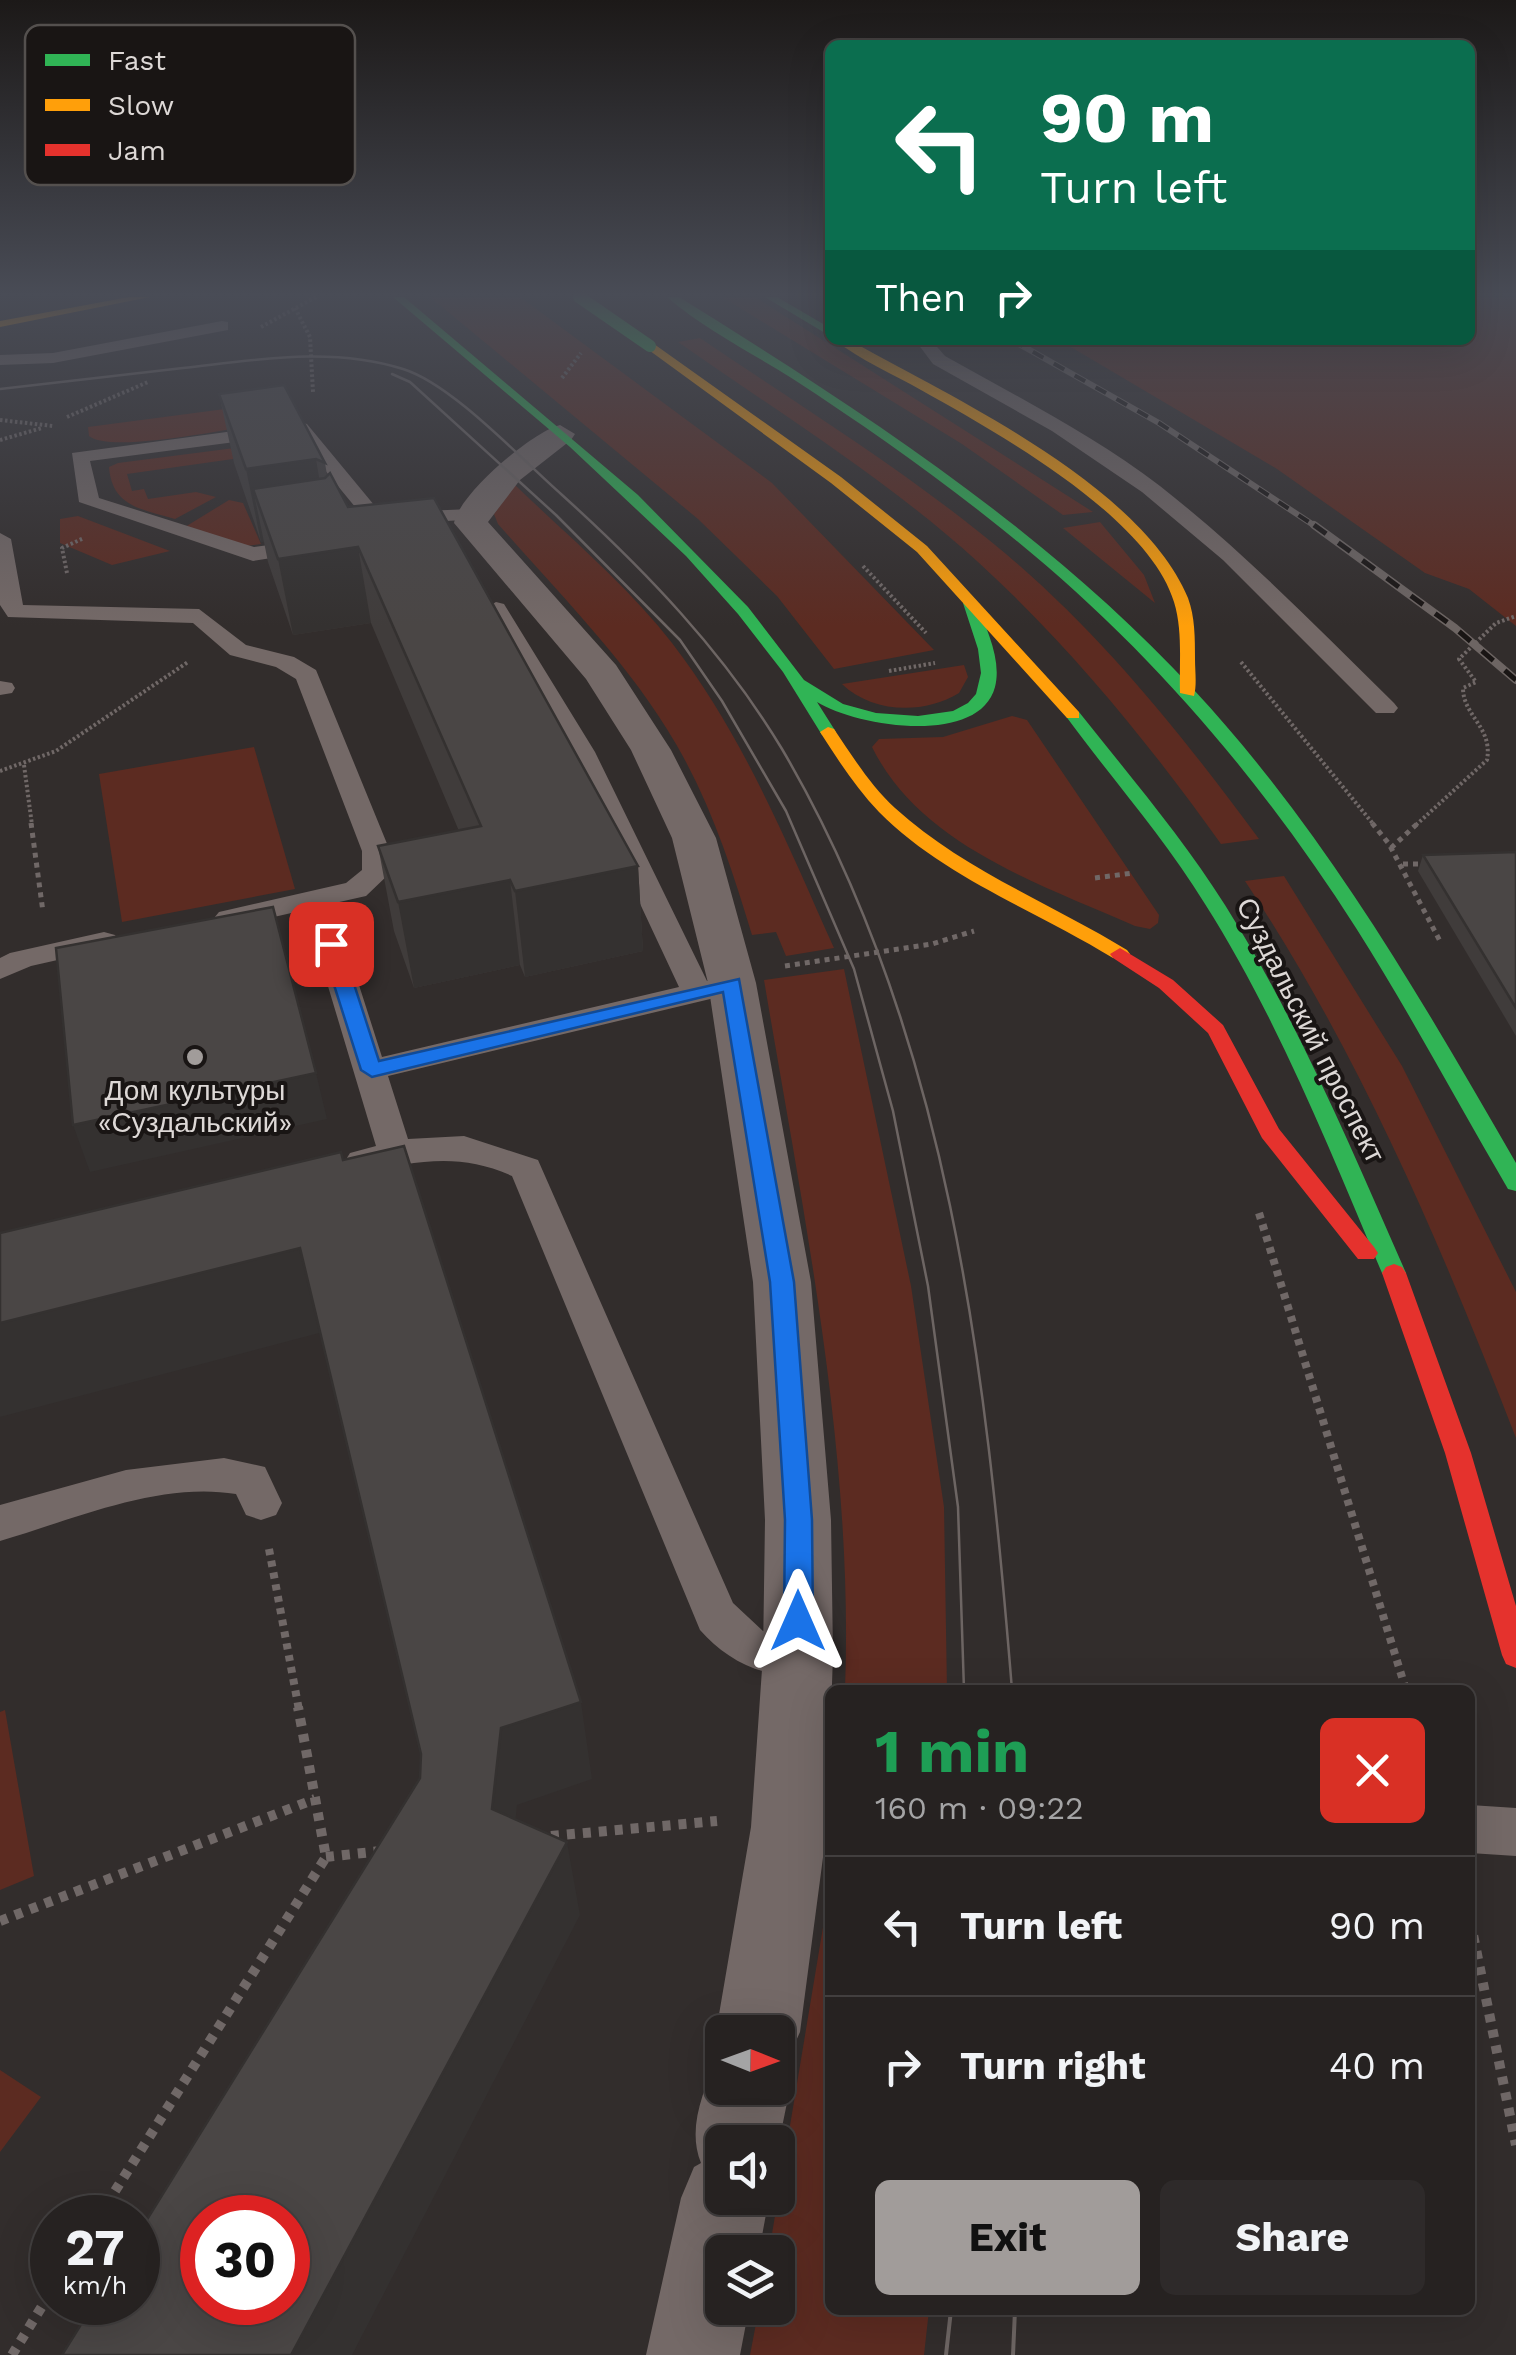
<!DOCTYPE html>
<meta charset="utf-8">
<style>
:root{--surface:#262221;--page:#2e2a2a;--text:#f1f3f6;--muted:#a4a4a5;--line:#423f3f;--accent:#a19c9a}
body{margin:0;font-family:"Work Sans",sans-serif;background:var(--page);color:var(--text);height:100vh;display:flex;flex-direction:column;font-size:38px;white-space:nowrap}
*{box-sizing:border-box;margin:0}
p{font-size:32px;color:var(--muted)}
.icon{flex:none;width:55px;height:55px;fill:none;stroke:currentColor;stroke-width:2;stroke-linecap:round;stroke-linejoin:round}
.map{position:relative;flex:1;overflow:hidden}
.side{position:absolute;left:825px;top:1685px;width:650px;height:630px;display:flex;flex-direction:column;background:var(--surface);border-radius:15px;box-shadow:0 10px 40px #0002,0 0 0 2px var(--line)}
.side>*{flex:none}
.hud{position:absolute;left:825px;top:40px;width:650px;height:305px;border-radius:15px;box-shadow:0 10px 40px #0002,0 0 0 2px var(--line);background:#0b6e4f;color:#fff;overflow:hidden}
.needle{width:65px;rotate:91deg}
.tools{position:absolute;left:705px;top:2015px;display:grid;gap:20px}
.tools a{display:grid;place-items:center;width:90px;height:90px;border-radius:15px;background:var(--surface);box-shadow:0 10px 40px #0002,0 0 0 2px var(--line);font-size:50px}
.speed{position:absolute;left:30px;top:2195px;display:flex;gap:20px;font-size:50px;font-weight:700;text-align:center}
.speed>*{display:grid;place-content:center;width:130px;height:130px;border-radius:50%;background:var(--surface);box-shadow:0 10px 40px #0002,0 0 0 2px var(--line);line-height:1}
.speed small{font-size:25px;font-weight:400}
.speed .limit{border:15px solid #d22;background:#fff;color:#111}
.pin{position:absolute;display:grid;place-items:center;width:85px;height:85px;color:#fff;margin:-42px;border-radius:20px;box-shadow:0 5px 15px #0006}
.me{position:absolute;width:110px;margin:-55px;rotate:0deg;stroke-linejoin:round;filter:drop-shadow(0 0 8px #0008)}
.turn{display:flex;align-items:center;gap:35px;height:210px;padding:0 50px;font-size:45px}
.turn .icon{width:130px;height:130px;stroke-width:2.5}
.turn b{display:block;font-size:70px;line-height:85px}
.then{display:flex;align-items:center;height:95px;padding:0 50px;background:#0003;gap:20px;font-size:38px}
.round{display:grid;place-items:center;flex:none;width:105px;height:105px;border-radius:15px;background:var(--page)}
.headline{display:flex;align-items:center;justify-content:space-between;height:170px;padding:0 50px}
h1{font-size:60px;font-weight:700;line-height:75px;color:#1e9e55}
.cta{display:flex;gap:20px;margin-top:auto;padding:20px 50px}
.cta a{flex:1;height:115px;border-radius:15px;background:var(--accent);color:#111;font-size:40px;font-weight:700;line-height:115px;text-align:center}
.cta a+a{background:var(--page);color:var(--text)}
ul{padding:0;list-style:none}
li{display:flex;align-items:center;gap:30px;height:140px;padding:0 50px;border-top:2px solid var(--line)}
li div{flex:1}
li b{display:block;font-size:38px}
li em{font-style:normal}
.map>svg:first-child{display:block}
.green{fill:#5c2b21}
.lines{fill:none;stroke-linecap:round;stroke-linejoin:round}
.path-far3{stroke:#706867;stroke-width:4;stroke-dasharray:2.5 2.5;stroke-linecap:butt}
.path-far2{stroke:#706867;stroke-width:5;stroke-dasharray:5 5;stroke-linecap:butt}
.path-far1{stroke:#706867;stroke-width:8;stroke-dasharray:6 6;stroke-linecap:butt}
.path{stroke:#706867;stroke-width:10;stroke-dasharray:8 8;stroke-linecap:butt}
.lane{fill:#746967;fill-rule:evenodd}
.street{fill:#746967;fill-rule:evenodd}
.fast{fill:#30b455;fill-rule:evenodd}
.slow{fill:#ff9f0a;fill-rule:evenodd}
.jam{fill:#e5322d;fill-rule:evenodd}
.tram-far1{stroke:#6d6563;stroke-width:2.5}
.tram{stroke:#6d6563;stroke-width:4}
.rail-far1-casing{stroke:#6d6563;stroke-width:6}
.rail-casing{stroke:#6d6563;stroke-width:8}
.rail-far1{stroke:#191514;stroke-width:4;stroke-dasharray:12;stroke-linecap:butt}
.rail{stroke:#191514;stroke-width:5;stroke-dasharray:15;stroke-linecap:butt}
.fast-bridge{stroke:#30b455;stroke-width:12}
.wall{fill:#403c3b}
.shaded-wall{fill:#343130}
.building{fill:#4a4645;stroke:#343130;stroke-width:2.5;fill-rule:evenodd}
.route{fill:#1a73e8;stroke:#114b97;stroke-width:2.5}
.poi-dot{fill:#a19c9a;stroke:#191514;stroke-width:4}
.labels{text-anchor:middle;stroke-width:8;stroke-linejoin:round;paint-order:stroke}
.street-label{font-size:28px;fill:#ddd8d6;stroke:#191514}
.poi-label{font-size:28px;fill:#ddd8d6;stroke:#191514}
.key{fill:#191514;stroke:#54504e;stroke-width:2.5}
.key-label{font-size:28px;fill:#ddd8d6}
</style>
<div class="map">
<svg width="1516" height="2355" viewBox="0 0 1516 2355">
<rect width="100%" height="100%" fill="#322d2c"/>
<g class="green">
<path d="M430,297h90l252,186 162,167 -100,19 -57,-73 -79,-77z"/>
<path d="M722,297h33l338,215 -30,3 -101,-71z"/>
<path d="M1470,297h46v329l-47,-37 -44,-16 -148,-104 -218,-129h411z"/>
<path d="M700,338c103,70 211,136 306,216 98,83 177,182 253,285l-38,5c-73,-102 -150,-197 -243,-282 -91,-83 -199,-149 -300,-220z"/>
<path d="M225,409l38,15c-33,4 -152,30 -174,12l-1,-9z"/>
<path d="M265,444l-4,11 -134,19 5,17 12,-2 4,10 48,-7 20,5 -41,22c-33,-10 -63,-12 -66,-52l9,-4z"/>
<path d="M515,485c53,51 112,100 157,158 71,92 115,200 162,305l-48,8 -10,-24 -24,3c-20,-66 -41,-131 -76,-191 -47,-81 -116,-149 -178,-220l-4,-10z"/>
<path d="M229,500l14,3 18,41 -16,2 -60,-19z"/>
<path d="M78,516l92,35 -58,14 -52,-22v-24z"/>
<path d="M1100,522l44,53 11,28 -92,-75z"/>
<path d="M964,665l4,12 -9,16c-36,22 -87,20 -117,-9z"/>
<path d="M1012,716l15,4 132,195 -1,8 -8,6 -15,-3c-94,-42 -214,-80 -263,-179l7,-8 64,-2z"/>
<path d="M254,747l41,142 -173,33 -23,-148z"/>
<path d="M1284,876l118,190 114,226v146c-75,-193 -156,-384 -271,-557z"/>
<path d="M844,969l67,317 33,221 3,183h-102c9,-235 -42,-478 -81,-710z"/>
<path d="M5,1710l29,166 -34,14v-178z"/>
<path d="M830,1885v425h99l-5,45h-174l9,-47h19v-56h-9z"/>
<path d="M0,2070l41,27 -41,55z"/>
</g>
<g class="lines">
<g class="path-far3">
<path d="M295,308l15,29 3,55"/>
<path d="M261,327l55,-30"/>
<path d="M562,378l19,-25"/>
<path d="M67,417l81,-35"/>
<path d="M0,420l53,6"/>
<path d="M0,440l42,-12"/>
<path d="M863,566l63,67"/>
<path d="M67,573l-5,-25 22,-10"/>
<path d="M1241,662l133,163"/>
<path d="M889,671l46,-8"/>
<path d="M24,765l8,60"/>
<path d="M0,771l56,-20 132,-89"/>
<path d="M1416,825l71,-65c6,-33 -24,-44 -24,-72l13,-6 -17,-23 37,-36 20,-7"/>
</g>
<g class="path-far2">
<path d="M31,823l12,89"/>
<path d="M1372,823l17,21 52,99"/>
<path d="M1391,848l27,-25"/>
<path d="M1403,864h24"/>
<path d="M1095,878l38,-5"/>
<path d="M785,966l147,-22 42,-13"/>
</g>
<g class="path-far1">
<path d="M1259,1213l147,477"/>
<path d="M269,1549l30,161"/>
</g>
<g class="path">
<path d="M551,1836l166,-15"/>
<path d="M326,1857l55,-6"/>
<path d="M1470,1920l46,225"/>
<path d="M0,1921l315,-122"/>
<path d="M98,2218l228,-361 -28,-150"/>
<path d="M12,2355l40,-65"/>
</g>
<g class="lane">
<path d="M222,321l6,1v8l-175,33 -53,2v-10l53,-2z"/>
<path d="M915,340h16l14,16c73,41 148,79 215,130 84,66 158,142 234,217l4,5 -4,5h-18l-153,-153 -81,-68 -90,-61 -119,-67z"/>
<path d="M300,422l7,2 77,93v8h-14l-75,-91 -205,27 9,37 155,49 60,-8 8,1v10l-69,11 -174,-59 -7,-49z"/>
<path d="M472,509l11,6 -4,4 -81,5 -11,-6 11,-6z"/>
<path d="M0,533l11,6 12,66 176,4 47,36 48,12 22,13 74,181v22l-24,23 -40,9 10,8 46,144 297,-70 -110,-235 -85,-143 12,-7 8,2 91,148 112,229h20l5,7 -5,7 -339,81 20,63 56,-3 74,24 195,443 30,28 51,10 7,14 -7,14c-42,16 -86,-7 -114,-39l-188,-454c-52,-24 -96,-15 -150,-3l-12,-4 -5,-8 5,-8 26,-7 -70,-233 3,-4 -80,18 -15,-9 5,-6 127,-29 16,-13v-19l-66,-172 -20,-12 -46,-12 -37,-32 -185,-6 -8,-12z"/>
<path d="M0,681l12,2 3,5 -3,5 -12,2z"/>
<path d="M104,932l11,3 4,6 -4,6 -84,19 -31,13v-21l10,-5z"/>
<path d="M224,1458l41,9 17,36 -6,12 -15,5 -15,-5 -10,-21c-77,-13 -164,26 -236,47v-36l126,-35z"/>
<path d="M1470,1805l46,3v48l-46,-3z"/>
</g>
<path class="street" d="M560,425l15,9 -4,6 -51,40 -32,42 128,143 55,85 45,88 40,145 55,299 20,238 2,135 -6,172 -27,205 -13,29 -7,4 10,23 -11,54 -1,5v-5h-56v56h47l-10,54h-37v56h27l-9,47h-94l35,-157 13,-31 7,-4c-14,-34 2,-71 16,-105l5,-2v32h56v-56h-56v15l-6,-15 35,-205 12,-172 2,-135 -12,-238 -45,-299 -36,-145 -41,-88 -45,-71 -132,-156c5,-29 78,-91 106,-98z"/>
<g class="fast">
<path d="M393,297h11l234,198 110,112 56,73 39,24 33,9 42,3 35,-5 15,-8 8,-9 5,-21 -3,-24 -15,-46 7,-4 7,4c9,26 25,56 18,84 -16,60 -140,39 -178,15l19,30 -14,3 -39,-63 -45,-58 -52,-58 -116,-109z"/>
<path d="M667,297h12c183,114 367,233 515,393 130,140 227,308 322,473v28l-8,-2c-51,-87 -98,-176 -152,-261 -97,-152 -213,-287 -354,-399 -67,-54 -137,-103 -209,-150 -41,-26 -89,-50 -126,-82z"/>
<path d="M765,297h12l53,31v8z"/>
<path d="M1073,710l6,2c50,63 103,125 146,193 73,116 126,243 181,368l-4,6h-16l-4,-6c-53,-125 -104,-254 -177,-369 -41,-67 -94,-126 -140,-189z"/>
</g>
<g class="slow">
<path d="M129,297h21l-150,30v-6z"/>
<path d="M835,340h14c103,57 292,145 339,258 7,19 7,40 7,61 0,12 2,26 -1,37l-14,-3c-1,-30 3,-62 -6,-91 -26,-86 -178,-170 -253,-212 -28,-16 -61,-30 -86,-50z"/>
<path d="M646,344h8l187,133 86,69 152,166v6h-12l-150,-166 -86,-69 -185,-135z"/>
<path d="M828,727l6,2c19,28 36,56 61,79 67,61 155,95 232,142l3,4 -3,4h-14c-76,-47 -170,-81 -234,-146 -23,-24 -41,-52 -59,-80z"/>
</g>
<g class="jam">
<path d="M1120,948l53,32 50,45 56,104 95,118 4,6 -4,6h-16l-96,-121 -54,-105 -49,-45 -46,-30 -3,-4z"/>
<path d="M1394,1264l8,3 4,6 65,180 45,153v62l-10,-4 -4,-9 -57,-202 -63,-180 4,-6z"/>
</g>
<g class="tram-far1">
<path d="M392,374l18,8 146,133 124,125 42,61 64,110 68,158 39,142 35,175 30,221 6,183"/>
<path d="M0,389c61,-7 122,-14 183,-21 72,-8 149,-22 220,1 49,15 118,90 158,125 83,75 163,158 221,255 167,284 204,619 230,941"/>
</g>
<g class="tram">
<path d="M946,2355l5,-45"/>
<path d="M1013,2355l2,-45"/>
</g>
<g class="rail-far1-casing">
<path id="rail-far1" d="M1012,340l147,83 159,105"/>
</g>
<g class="rail-casing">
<path id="rail" d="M1314,525l141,103 61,52"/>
</g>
<use href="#rail-far1" class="rail-far1"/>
<use href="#rail" class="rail"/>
<path class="fast-bridge" d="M579,297l71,49"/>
</g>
<g class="wall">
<path d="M219,394l106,69 2,12 21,32 290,359 5,85 -118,26 -5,-12 -106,23 -20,-57 -16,-85 81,-15 -88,-208 -78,12 -25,-73 -4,-20h-3l-27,-79z"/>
<path d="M1516,852v184l-98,-165 5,-16z"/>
</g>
<g class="shaded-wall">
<path d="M316,459l12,73 -75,-43 11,53h-3l-15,-73z"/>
<path d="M358,547l13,76 -78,12 -15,-76z"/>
<path d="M638,866l5,85 -118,26 -10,-86z"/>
<path d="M510,880l10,85 -106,23 -16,-86z"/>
<path d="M316,1073l11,46 -237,53 -17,-47z"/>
<path d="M300,1248l23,84 -323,85v-94z"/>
<path d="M581,1702l11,77 -75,26 -8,78 -17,-74 9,-81z"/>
<path d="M567,1842l13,73 -228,440h-61z"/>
</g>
<g class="building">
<path d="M284,385l41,78 -9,-4 -70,10 -27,-75z"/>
<path d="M330,473l18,34 86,-9 204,368 -123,25 -5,-11 -112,22 -20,-56 103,-20 -123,-279 -80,12 -25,-70 72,-11z"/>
<path d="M1516,852v156l-93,-153z"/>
<path d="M273,907l43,166 -243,52 -17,-177z"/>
<path d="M404,1146l177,556 -80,26 -9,81 75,33 -276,513h-229l33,-53h43v-68l282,-456 1,-24 -121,-506 -300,75v-90l341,-81 2,8zM202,2218h86v84h-86z"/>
</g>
<linearGradient id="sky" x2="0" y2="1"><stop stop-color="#1c1918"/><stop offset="0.47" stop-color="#494c56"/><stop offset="1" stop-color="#494c56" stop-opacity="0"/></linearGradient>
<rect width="1516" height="626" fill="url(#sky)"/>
<path class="route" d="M331,938l10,6 38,117 360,-82 55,303 18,238 1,101 -5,9 -10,3 -10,-3 -4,-9 1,-101 -15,-238 -47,-290 -351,85 -11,-7 -40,-126z"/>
<circle class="poi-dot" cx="195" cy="1057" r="10"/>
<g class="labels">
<g class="street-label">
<text transform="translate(1311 1030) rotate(63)" y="10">Суздальский проспект</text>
</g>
<g class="poi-label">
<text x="195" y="1100">Дом культуры<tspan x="195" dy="32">«Суздальский»</tspan></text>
</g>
</g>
<rect x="25" y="25" width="330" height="160" rx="15" class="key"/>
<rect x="45" y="54" width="45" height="12" fill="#30b455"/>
<rect x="45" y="99" width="45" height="12" fill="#ff9f0a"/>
<rect x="45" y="144" width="45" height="12" fill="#e5322d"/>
<g class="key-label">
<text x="108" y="70">Fast</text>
<text x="108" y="115">Slow</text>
<text x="108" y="160">Jam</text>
</g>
</svg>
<div class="tools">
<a><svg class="needle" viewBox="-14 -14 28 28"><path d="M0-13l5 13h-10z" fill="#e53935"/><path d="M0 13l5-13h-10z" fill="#a4a4a5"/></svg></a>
<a><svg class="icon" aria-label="sound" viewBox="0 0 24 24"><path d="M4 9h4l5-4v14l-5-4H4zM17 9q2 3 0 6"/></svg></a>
<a><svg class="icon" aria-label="layers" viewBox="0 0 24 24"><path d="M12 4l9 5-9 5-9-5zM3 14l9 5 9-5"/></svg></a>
</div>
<div class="speed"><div>27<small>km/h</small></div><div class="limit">30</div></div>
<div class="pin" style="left:331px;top:944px;background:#d93025"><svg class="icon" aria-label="arrive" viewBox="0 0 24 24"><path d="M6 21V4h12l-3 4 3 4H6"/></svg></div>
<svg class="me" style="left:798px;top:1621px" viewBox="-20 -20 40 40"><path d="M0-17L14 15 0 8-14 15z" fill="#1a73e8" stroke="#fff" stroke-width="4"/></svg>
<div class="hud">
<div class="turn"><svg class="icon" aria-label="left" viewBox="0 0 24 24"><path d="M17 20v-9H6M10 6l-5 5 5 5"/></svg><div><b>90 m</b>Turn left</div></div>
<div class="then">Then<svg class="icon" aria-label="right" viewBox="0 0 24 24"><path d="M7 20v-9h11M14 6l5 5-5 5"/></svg></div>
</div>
<section class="side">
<div class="headline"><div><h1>1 min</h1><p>160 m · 09:22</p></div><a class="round" style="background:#d93025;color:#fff"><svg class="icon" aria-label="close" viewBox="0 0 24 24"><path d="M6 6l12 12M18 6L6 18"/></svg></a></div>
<ul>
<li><svg class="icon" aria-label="left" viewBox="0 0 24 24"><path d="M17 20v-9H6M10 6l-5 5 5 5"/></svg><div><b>Turn left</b></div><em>90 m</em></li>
<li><svg class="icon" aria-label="right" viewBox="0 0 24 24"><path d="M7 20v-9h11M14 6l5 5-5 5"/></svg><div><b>Turn right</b></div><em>40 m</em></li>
</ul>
<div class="cta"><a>Exit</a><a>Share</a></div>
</section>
</div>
